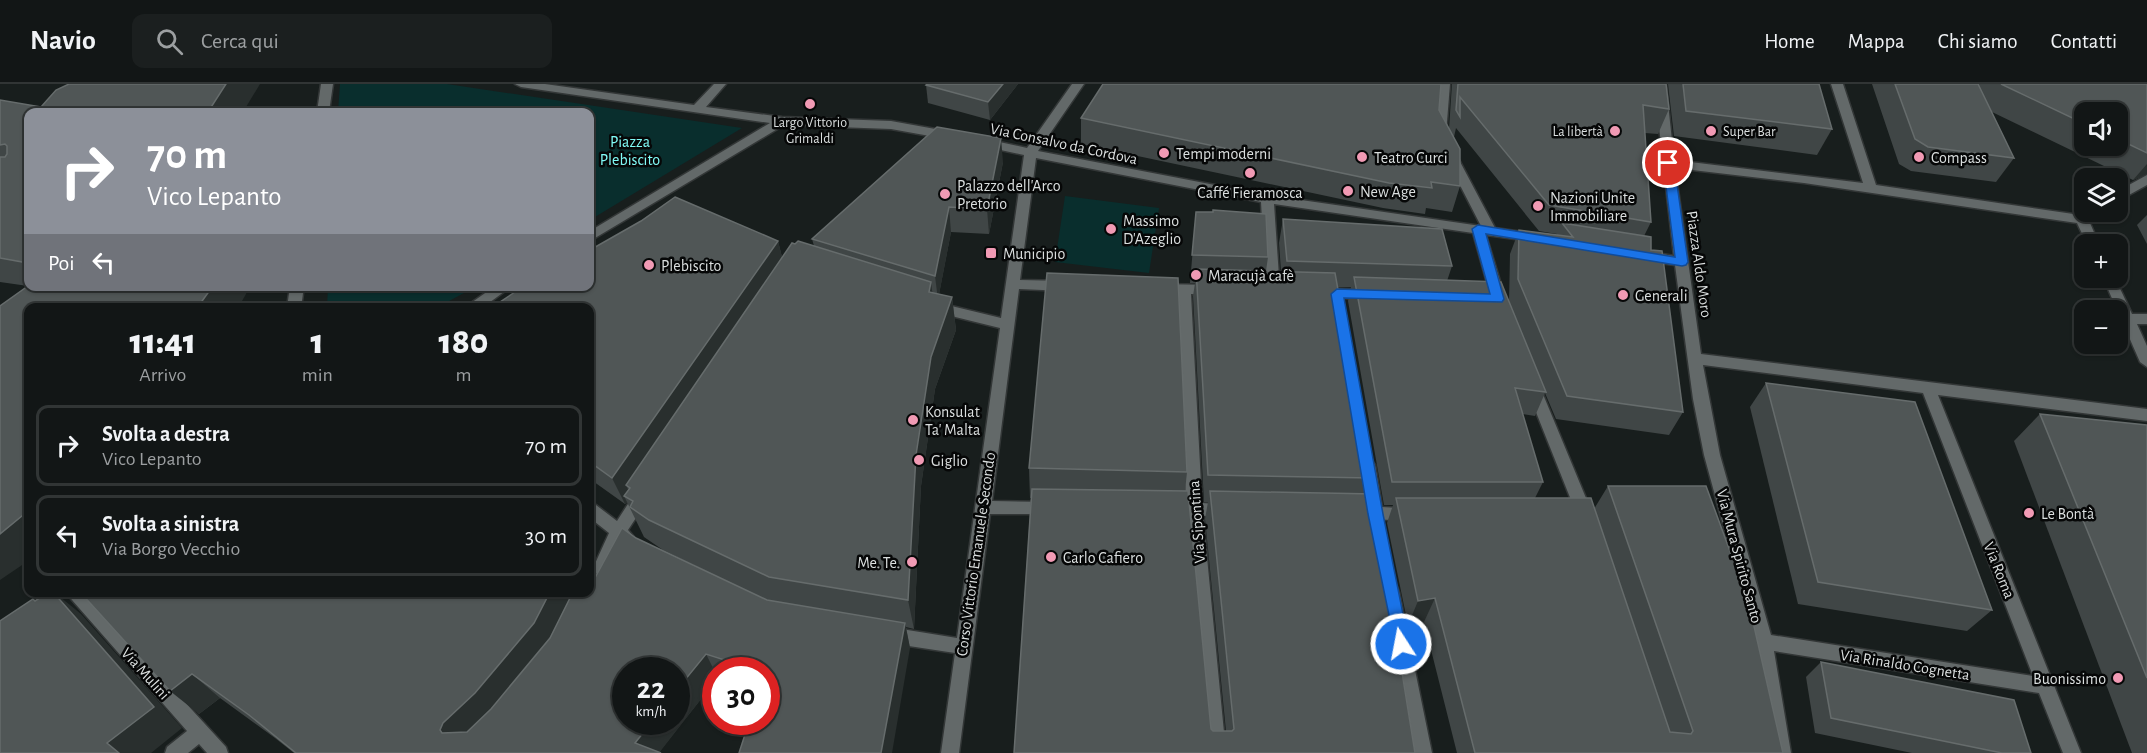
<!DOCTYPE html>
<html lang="it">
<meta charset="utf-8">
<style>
:root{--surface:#121616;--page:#1b1f1f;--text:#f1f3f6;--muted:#9c9fa1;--line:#313535}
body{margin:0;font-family:"Alegreya Sans",sans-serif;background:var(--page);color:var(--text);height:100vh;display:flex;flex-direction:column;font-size:22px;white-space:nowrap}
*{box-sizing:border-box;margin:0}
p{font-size:20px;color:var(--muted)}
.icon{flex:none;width:33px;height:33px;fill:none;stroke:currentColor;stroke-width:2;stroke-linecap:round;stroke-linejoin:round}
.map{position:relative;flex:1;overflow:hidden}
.details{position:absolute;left:24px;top:219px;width:570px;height:294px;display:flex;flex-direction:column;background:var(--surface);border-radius:12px;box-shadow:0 2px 4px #0004,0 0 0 2px var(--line)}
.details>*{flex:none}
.banner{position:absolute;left:24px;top:24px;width:570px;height:183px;border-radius:12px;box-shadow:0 2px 4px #0004,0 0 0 2px var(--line);background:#8c9099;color:#fff;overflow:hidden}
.tools{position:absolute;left:2074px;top:18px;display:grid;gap:12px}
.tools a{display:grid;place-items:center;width:54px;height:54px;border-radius:12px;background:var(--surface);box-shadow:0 2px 4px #0004,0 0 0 2px var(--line);font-size:30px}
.speed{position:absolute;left:612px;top:573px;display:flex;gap:12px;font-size:30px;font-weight:700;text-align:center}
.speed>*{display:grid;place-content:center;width:78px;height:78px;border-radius:50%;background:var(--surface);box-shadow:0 2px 4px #0004,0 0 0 2px var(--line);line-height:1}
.speed small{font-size:15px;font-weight:400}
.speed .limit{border:9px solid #d22;background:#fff;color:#111}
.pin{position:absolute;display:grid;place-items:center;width:51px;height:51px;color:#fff;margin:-26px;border:3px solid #fff;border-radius:50%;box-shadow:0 2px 6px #0007}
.me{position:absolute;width:66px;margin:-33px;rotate:349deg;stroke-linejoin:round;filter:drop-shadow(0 0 4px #0008)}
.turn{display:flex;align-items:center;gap:21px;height:126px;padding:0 24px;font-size:27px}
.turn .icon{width:78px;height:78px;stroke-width:2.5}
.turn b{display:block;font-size:42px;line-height:51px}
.then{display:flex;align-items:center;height:57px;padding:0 24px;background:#0003;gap:12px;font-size:22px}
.eta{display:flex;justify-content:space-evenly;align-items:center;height:102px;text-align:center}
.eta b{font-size:36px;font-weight:800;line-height:42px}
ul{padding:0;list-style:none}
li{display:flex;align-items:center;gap:18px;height:81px;margin:0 12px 9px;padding:0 12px;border:3px solid var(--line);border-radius:12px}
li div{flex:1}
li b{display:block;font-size:22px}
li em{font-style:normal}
header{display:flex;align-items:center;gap:36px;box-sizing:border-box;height:84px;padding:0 30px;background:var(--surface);border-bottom:2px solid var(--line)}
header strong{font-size:28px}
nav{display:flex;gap:33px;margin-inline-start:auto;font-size:21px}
.search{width:420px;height:54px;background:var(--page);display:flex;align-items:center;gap:15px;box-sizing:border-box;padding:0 21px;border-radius:12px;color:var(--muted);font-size:22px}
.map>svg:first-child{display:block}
.green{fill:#092e2d}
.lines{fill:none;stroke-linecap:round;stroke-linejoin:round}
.minor-casing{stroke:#333737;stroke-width:3}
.minor{fill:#636969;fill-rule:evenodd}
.wall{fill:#404646;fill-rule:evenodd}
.shaded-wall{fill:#292f2e}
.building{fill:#505656;stroke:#666c6c;stroke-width:1.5}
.route{fill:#1a73e8;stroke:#114b97;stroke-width:1.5}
.poi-dot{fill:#f19ab4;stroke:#060707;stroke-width:2}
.labels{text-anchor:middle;stroke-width:5;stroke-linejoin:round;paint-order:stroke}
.far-poi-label{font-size:14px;fill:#dbdfdf;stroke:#060707}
.park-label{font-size:16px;fill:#81fbf7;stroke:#060707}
.street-label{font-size:16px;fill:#dbdfdf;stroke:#060707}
.poi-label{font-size:16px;fill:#dbdfdf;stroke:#060707;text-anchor:start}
</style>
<header>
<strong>Navio</strong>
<div class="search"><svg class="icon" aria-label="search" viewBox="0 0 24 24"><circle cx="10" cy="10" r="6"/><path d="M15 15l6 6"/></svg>Cerca qui</div>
<nav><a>Home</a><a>Mappa</a><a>Chi siamo</a><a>Contatti</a></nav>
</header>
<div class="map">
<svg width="2147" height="669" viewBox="0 0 2147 669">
<rect width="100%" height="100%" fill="#181e1d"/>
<g class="green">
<path d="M340,0h107l295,44 -152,92v-108h-252z"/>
<path d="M1065,112l94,12 -10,65 -94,-11z"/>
<path d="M328,203v-1l147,1 -37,20h-111z"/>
</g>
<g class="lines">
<g class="minor-casing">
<g id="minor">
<path d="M321,0h12l-4,28h-12z"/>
<path d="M515,0h30l149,21 20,-21h12l-20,23 76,10 109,4 61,11 6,4 -6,4 -61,-11 -107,-4 -194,116v-10l180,-108 -249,-36z"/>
<path d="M1072,0h12l-46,67 229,44 214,31 -36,-70 6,-4 6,4 38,72 42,6 7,4 -7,4 -51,-7 20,66 -7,5 -7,-5 -19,-68 -199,-29 6,87 -7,5 -7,-5 -5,-89 -225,-44 -16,122 46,1 7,5 -7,5 -47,-2 -27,212 58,1 6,1 2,5 -2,5 -6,1h-60l-31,239h-18l14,-100 -66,-10 -6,-3 -3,-5 3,-5 6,-3 68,11 43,-310 -65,-16 -7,-5 7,-5 66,16 23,-163 -47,-10 -2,-3 6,-4 46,10z"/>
<path d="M1438,0h12l-4,50 -6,4 -6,-4z"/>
<path d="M1654,0h12l8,76 189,23 -32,-99h12l33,101 211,31 12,28h-12l-10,-21 -273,-40 -129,-15 26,186 446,55v12l-209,-26 143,358h-18l-24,-60 -265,-42 17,102h-18l-18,-111 -51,-187 -11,-56 -18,-134 -31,-4 -7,-5 7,-5 30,5zM1703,281l220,28 110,283 -262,-41 -51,-180z"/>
<path d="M2147,91v10l-29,16v-10z"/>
<path d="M2103,194h12l17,36h15v10h-10l10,22v21l-7,-5z"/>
<path d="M1159,200l54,1 7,5 -7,5 -22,-1 11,209 31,2 2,5 -2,5 -30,1 23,237h-18l-21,-237 -23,-2 -2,-5 2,-5 22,-1 -9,-209 -23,-2 -2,-3z"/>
<path d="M290,202h14l-3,22h-14z"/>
<path d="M495,202h17l-30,22h-18z"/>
<path d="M1321,204l48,2 7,5 -7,5 -53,-4 -2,-3 2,-3z"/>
<path d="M1533,298l5,1 2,4 53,128 -2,5 -6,2 -6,-2 -2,-5 -51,-128 2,-4z"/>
<path d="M1367,375l5,2 3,4 7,42 34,2 2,5 -2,5 -6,2 -57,-3 -2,-5 2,-5 13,-1 -7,-42 3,-4z"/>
<path d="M643,405l6,1 2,5 -23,35 6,7 -2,5h-11l-14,31 -6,2 -6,-2 -2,-5 16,-35 -19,-15v-14l6,1 21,16 20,-31z"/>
<path d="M1391,501l6,2 2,5 33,161h-18l-31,-161 2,-5z"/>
<path d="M65,508h19l142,155 2,6h-21l-8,-9 -11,9h-23l2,-6 20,-16z"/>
</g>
</g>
<use href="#minor" class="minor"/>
</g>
<g class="wall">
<path d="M260,0l-232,28v174l-28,-4v-182l41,7z"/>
<path d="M927,0h91l-28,36 -62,-17 -2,-18z"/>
<path d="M1452,0h214l3,25 -11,25 -13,-1 6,89 -7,14 7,14 32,162 -14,23 -113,-16 -11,-26 -10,23 -13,-2 21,68 -8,16 59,11 14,-23 175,267h-326l-33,-131 -16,3 -21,-102 6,-18h-9l-36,-204 3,-14h-13l34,191 -5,16 26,121 22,138h-401l17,-255h-1l-1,-30 158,4 -2,19 26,238 2,2h13l-21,-212 3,-17h-4l-11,-206 2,-13h-5l6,-71 72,45 -2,14h15l-2,-28 4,-24 169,47 -5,15 62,22 1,-49 9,-24 38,5v-1l-18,-3 -83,-103 -2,9 6,49 -8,26 -26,-4 -1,6 -42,-6 -302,-64v-26l358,-8 10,19z"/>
<path d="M1668,0h151l13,45 -15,26 -143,-19z"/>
<path d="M1872,0h275v90l-14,6 -141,-68 22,46 -18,24 -85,-11 -12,-7zM2085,28h33v34h-33z"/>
<path d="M1003,78l-14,72 -38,-2 -12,62 13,3 4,33 -21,59 -14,97 -7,143 -8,-2 4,21 -144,22h-50v10l-57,72 2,1h-367l-19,-15 -55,-40 -21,16 -119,-122h510l46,-54 111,53 -84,-41 -19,-13 -17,-35 -2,2 -35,-25v-171l188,-67 4,16 13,-13 19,2 -2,-7z"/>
<path d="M2147,131v29l-10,-19z"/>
<path d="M1766,299l226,227 -25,21 -169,-27 -48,-197z"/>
<path d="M2040,330l107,11v328h-15l-118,-312z"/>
<path d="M1821,578l210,91h-119l-97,-20 -9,-56z"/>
</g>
<g class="shaded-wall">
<path d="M226,0h34l-17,28h-35z"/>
<path d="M1003,0h15l-28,36 -2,-18z"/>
<path d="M1001,54l2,24 -14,72 -2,-25z"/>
<path d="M2147,80v10l-14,6z"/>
<path d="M949,123l2,25 -13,68 -3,-24z"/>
<path d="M778,157l7,28 -155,219 -4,-3 5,11h-7l3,6 -2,2 -13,-26z"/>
<path d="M931,198l4,32 -6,-22z"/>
<path d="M213,202h35l-2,8 -8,14h-41z"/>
<path d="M952,213l4,33 -21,59 -14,97 -7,143 -6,-29 8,-145 15,-98z"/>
<path d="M28,427v50l-28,19v-46z"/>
<path d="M54,508l27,22 101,114 -31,25h-32l-12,-10z"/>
<path d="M550,508h23l-22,56 -90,104 -21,-22 3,-7z"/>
<path d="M1435,514l-11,24 -16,3 10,-24z"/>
<path d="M1398,519l-11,26 4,-25z"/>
<path d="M905,539l5,25 -18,105h-11z"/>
<path d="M706,570l10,20v6l-57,73 -24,-10 17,-21h24v-31z"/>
<path d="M192,590l28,24 -21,16 -29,-23z"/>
</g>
<g class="building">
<path d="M69,0h157l-18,28h-180v151l-28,-5v-101h5l2,-3v-8l-2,-2 -5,1v-45l41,7 15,-17z"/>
<path d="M927,0h76l-15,18 -62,-17z"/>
<path d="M1103,0h338l-2,26 21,39v37l-29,-4 1,6 -43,-5 -308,-65z"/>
<path d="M1458,0h208l3,25 -26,-4 8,117 -102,-17 -89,-108v20l-4,-7z"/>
<path d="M1683,0h136l13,45 -146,-18z"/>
<path d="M1895,0h83l36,74 -86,-11 -13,-8z"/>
<path d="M2001,0h146v69l-29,-14v-27h-33v12z"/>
<path d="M937,43l64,11 -14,71 -38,-2 -14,69 -123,-37z"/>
<path d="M675,113l103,44 -166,237 -22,-16v-154h-99l33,-22h66v-36l51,-29z"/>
<path d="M1213,126l53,4 2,43 -76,-2 4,-43h17z"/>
<path d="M1283,135l159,10 10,37 -165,-5z"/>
<path d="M1562,139l89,14v13l11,1 21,161 -116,-16 -49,-117 1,-49 54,7z"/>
<path d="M798,157l133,41 -2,10 23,5 -21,60 -15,98 -8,145 -139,-23 -120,-57 -19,-13 3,-6 -9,-5 6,-8 -4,-3 166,-242 3,1z"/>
<path d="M1196,185l139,4 37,205 -164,-3z"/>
<path d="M1047,189l131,5 9,194 -158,-4z"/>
<path d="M1354,193l147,5 45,110 -31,-4 28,94h-151z"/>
<path d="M28,202h185l-16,22h-169v203l-28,23v-228z"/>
<path d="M1766,299l149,19 77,208 -174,-28z"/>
<path d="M2040,330l107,11v253z"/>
<path d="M1608,402h98l42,114 35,153h-308l-40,-155 -17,3 -22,-103h195l79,234 21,2 2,-3z"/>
<path d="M1032,405l156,2 23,238 2,2h19l2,-2 -24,-238 165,3 23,109 -7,1 24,149h-401z"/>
<path d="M622,444l14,10 131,62 138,23 -24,130h-142l10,-31h17v-52h-10l-50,-16 -30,37v-21h-50v52h26l-17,21 26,10h-365l-47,-38 -57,-41 -22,17 -90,-99h470l-16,31 -59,70 -32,30 -3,7 2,3 25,-1 24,-23 59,-71 23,-46h17v-5z"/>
<path d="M49,508h4l101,115 -47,36 12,10h-119v-132l33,-22 2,2z"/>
<path d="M1821,578l193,38 17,53h-29l-171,-35z"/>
</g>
<path class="route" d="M1668,75l6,4 14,99 -2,3 -4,1 -196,-32 18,65 -2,3 -158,-4 39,216 26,130 -2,5 -6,2 -5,-2 -28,-135 -37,-220 6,-5 153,5 -18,-65 6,-4 197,32 -12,-94z"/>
<g class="poi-dot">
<circle cx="810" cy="20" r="6"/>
<circle cx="1615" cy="47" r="6"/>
<circle cx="1711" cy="47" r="6"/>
<circle cx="1164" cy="69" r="6"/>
<circle cx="1362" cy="73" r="6"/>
<circle cx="1919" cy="73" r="6"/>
<circle cx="1250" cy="89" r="6"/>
<circle cx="1348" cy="107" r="6"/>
<circle cx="945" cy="110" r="6"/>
<circle cx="1538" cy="122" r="6"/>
<circle cx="1111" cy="145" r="6"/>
<rect x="985" y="163" width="12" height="12" rx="3"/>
<circle cx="649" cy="181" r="6"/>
<circle cx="1196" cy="191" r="6"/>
<circle cx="1623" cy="211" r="6"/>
<circle cx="913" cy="336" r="6"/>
<circle cx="919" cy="376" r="6"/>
<circle cx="2029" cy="429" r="6"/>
<circle cx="1051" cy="473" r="6"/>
<circle cx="912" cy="478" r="6"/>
<circle cx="2118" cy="594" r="6"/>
</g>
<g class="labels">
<g class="far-poi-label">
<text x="810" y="43">Largo Vittorio<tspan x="810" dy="16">Grimaldi</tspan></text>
<text x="1603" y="52" text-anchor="end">La libertà</text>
<text x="1723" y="52" text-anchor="start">Super Bar</text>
</g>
<g class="park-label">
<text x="630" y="63">Piazza<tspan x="630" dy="18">Plebiscito</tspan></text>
</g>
<g class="street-label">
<text transform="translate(1064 59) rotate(12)" y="6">Via Consalvo da Cordova</text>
<text transform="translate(1700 180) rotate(82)" y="6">Piazza Aldo Moro</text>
<text transform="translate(1196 438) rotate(-94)" y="6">Via Sipontina</text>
<text transform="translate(975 470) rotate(-82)" y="6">Corso Vittorio Emanuele Secondo</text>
<text transform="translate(1740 472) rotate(75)" y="6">Via Mura Spirito Santo</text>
<text transform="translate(2000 486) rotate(68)" y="6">Via Roma</text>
<text transform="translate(1905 580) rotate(9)" y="6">Via Rinaldo Cognetta</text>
<text transform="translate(146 589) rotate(48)" y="6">Via Mulini</text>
</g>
<g class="poi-label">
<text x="1176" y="75">Tempi moderni</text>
<text x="1374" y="79">Teatro Curci</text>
<text x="1931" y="79">Compass</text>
<text x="957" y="107">Palazzo dell'Arco<tspan x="957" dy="18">Pretorio</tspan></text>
<text x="1360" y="113">New Age</text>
<text x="1250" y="114" text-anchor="middle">Caffé Fieramosca</text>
<text x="1550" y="119">Nazioni Unite<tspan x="1550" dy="18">Immobiliare</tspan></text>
<text x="1123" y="142">Massimo<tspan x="1123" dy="18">D'Azeglio</tspan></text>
<text x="1003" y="175">Municipio</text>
<text x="661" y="187">Plebiscito</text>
<text x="1208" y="197">Maracujà cafè</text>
<text x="1635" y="217">Generali</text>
<text x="925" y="333">Konsulat<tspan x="925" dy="18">Ta' Malta</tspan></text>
<text x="931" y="382">Giglio</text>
<text x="2041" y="435">Le Bontà</text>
<text x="1063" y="479">Carlo Cafiero</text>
<text x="900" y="484" text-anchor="end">Me. Te.</text>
<text x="2106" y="600" text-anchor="end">Buonissimo</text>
</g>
</g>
</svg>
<div class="tools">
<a><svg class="icon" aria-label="sound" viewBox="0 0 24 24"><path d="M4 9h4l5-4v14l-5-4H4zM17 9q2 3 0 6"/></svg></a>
<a><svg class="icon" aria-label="layers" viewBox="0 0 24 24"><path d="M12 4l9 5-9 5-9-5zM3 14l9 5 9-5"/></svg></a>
<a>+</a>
<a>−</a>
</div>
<div class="speed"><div>22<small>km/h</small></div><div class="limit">30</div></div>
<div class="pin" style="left:1668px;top:79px;background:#d93025"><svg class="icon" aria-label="arrive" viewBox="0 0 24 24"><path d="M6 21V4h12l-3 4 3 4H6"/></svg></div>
<svg class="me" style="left:1401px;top:560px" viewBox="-20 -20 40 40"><circle r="17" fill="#1a73e8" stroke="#fff" stroke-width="3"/><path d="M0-11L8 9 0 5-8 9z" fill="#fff"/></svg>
<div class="banner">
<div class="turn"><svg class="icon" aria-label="right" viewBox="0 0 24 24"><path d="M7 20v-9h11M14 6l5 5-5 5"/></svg><div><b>70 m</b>Vico Lepanto</div></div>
<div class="then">Poi<svg class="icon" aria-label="left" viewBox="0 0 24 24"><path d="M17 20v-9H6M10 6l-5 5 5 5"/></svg></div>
</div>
<section class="details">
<div class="eta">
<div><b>11:41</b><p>Arrivo</p></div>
<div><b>1</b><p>min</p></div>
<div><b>180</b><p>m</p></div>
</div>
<ul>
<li><svg class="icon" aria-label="right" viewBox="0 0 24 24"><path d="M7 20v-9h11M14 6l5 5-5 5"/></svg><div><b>Svolta a destra</b><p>Vico Lepanto</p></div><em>70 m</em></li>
<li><svg class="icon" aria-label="left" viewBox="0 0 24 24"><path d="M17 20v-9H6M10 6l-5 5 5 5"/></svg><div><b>Svolta a sinistra</b><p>Via Borgo Vecchio</p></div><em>30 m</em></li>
</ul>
</section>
</div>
